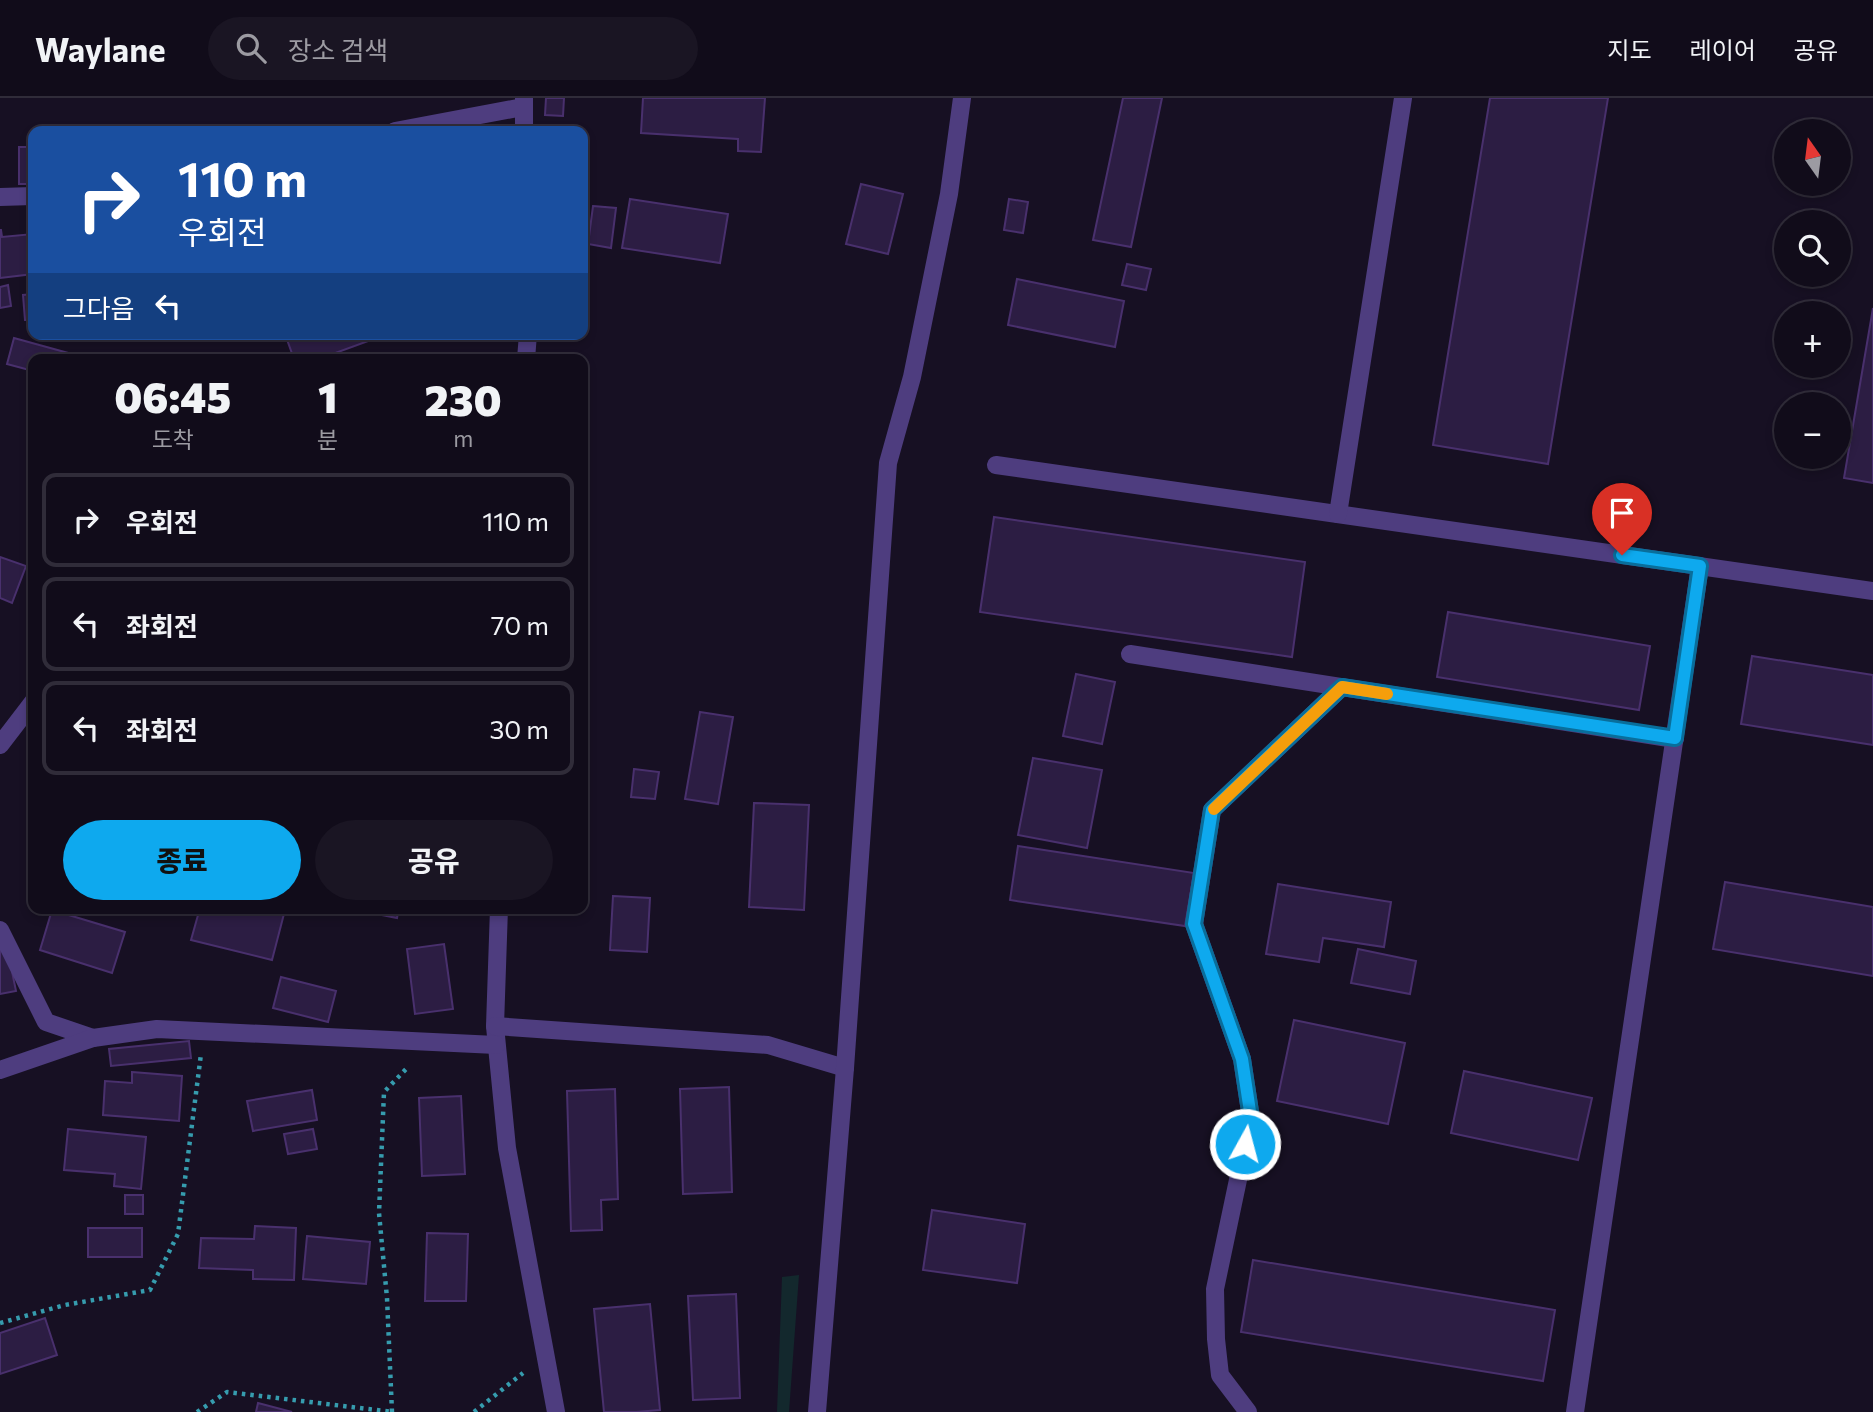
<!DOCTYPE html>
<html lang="ko">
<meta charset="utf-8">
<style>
:root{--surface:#110c1a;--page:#1a1523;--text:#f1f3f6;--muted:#9c9ba2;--line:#302c39;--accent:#0ea9ee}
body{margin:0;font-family:Commissioner,"Noto Sans KR",sans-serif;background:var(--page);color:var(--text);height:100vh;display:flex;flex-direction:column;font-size:26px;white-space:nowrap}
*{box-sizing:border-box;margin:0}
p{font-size:23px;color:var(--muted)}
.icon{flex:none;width:38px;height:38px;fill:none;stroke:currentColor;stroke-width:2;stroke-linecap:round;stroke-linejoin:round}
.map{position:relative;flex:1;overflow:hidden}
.sheet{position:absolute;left:28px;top:256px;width:560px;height:560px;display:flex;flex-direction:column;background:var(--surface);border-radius:14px;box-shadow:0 4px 10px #0003,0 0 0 2px var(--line)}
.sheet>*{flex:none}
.hud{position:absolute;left:28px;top:28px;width:560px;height:214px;border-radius:14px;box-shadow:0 4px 10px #0003,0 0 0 2px var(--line);background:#1a4fa0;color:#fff;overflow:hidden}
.needle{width:46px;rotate:346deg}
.fabs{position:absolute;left:1774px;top:21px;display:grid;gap:14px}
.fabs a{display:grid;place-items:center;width:77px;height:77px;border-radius:50%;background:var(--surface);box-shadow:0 4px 10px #0003,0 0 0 2px var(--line);font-size:35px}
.pin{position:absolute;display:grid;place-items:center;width:60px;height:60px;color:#fff;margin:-72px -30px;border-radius:50% 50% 50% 0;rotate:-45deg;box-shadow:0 0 7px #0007}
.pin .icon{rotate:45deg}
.me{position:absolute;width:77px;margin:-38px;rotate:7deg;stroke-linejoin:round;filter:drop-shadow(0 0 5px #0008)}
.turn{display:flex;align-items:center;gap:24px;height:147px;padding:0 35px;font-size:32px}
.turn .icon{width:91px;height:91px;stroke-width:2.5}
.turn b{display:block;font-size:49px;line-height:60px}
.then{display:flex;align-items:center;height:66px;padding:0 35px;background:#0003;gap:14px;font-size:26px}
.eta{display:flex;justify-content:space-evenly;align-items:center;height:119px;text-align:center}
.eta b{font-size:42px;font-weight:800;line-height:49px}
.button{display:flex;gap:14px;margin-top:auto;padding:14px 35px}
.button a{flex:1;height:80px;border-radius:42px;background:var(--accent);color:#111;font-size:28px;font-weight:800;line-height:80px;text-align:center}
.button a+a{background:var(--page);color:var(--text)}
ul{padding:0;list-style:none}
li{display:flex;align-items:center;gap:21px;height:94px;margin:0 14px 10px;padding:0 21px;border:4px solid var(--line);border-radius:14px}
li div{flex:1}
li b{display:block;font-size:26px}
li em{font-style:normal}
header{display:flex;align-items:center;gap:42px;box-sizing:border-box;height:98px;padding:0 35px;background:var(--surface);border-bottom:2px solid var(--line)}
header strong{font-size:33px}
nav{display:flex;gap:38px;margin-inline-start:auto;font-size:24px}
.search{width:490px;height:63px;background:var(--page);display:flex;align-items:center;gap:18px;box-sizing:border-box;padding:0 24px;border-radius:38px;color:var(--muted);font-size:26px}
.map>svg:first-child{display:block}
.green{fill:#13282d}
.building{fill:#2c1d43;stroke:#49306d;stroke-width:2}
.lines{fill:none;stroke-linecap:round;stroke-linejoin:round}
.path{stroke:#369cae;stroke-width:4.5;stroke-dasharray:3.5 5;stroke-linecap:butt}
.minor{stroke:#4e3d7f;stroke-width:18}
.route-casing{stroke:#096e9b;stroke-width:18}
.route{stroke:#0ea9ee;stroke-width:12}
.slow{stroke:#f59e0b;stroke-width:12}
</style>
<header>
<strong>Waylane</strong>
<div class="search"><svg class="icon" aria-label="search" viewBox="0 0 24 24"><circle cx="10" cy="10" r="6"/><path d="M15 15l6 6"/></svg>장소 검색</div>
<nav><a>지도</a><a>레이어</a><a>공유</a></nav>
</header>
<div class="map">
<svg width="1873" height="1314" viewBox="0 0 1873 1314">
<rect width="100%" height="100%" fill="#171023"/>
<path class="green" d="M799,1177l-10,137h-12l5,-135z"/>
<g class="building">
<path d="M546,0h18l-1,18 -18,-1z"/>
<path d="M643,0h122l-4,54 -23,-1v-12l-97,-6z"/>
<path d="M1123,0h39l-31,149 -38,-7z"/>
<path d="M1490,0h118l-60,366 -115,-19z"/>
<rect x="19" y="49" width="14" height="37"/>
<path d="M861,86l42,10 -15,60 -42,-10z"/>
<path d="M630,101l98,15 -8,49 -98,-15z"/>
<path d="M1009,101l19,3 -5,31 -19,-3z"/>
<path d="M593,108l23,2 -5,40 -23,-4z"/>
<path d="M0,132h1l1,7 31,-3v40l-33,4z"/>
<path d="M1127,166l24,5 -5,21 -24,-5z"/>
<path d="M1017,181l107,22 -9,46 -107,-22z"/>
<path d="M8,187l3,21 -11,2v-21z"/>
<path d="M33,196v26h-8l-2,-25z"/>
<path d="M1873,210v175l-29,-5z"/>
<path d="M285,236h96l1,2 -63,23h-25z"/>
<path d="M14,240l58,16 -1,5h-38v12l-26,-7z"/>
<path d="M994,419l311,45 -13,95 -312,-45z"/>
<path d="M0,459l26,9 -14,37 -12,-5z"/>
<path d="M1448,514l202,34 -11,64 -202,-33z"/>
<path d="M1752,558l121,19v70l-132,-21z"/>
<path d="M1076,576l39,8 -13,62 -39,-8z"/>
<path d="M700,614l33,5 -15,87 -33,-5z"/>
<path d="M1033,660l69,12 -15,78 -69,-13z"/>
<path d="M634,671l25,3 -4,27 -24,-2z"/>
<path d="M754,705l55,2 -5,105 -55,-3z"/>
<path d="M1018,748l176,27 -9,53 -175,-26z"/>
<path d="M1725,784l148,25v69l-160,-27z"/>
<path d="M1278,786l113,18 -7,45 -61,-9 -4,24 -53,-8z"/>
<path d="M613,798l37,2 -3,54 -37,-2z"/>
<path d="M200,810l85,2 -13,50 -81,-20z"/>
<path d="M347,810h52l-2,10z"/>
<path d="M52,812l73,22 -13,41 -72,-23z"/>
<path d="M444,846l9,65 -38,5 -8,-65z"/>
<path d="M7,849l9,44 -16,3v-46z"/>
<path d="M1358,851l58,12 -6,33 -59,-11z"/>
<path d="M281,879l55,14 -8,31 -55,-14z"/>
<path d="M1294,922l111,23 -17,81 -111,-23z"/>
<path d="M189,943l2,17 -80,8 -2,-17z"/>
<path d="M1464,973l128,27 -14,62 -127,-27z"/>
<path d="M132,974l50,4 -3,45 -76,-6 2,-34 27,2z"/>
<path d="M729,989l3,105 -49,2 -3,-105z"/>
<path d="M615,991l3,110 -17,1 1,30 -31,1 -4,-140z"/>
<path d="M312,992l5,30 -64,11 -6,-30z"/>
<path d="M461,998l4,78 -43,2 -3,-78z"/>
<path d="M68,1031l78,8 -5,52 -27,-3 1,-12 -51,-4z"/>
<path d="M313,1031l4,20 -29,5 -4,-20z"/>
<rect x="125" y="1097" width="18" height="19"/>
<path d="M932,1112l93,14 -8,59 -94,-13z"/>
<path d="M255,1128l41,2 -2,52 -41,-1v-9l-54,-2 2,-30 53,1z"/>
<rect x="88" y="1130" width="54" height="29"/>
<path d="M427,1135l41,1 -2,67h-41z"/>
<path d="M307,1138l63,6 -4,42 -63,-5z"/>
<path d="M1253,1162l302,50 -12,71 -302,-49z"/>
<path d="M736,1196l4,104 -47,2 -5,-104z"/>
<path d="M650,1206l10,106 -24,2h-32l-10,-103z"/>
<path d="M45,1220l12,37 -57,19v-41z"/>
<path d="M258,1305l34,9h-36z"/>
</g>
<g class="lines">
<g class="path">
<path d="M0,1225l65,-18 85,-15 28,-56 23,-180"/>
<path d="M197,1314l30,-20 166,20"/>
<path d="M392,1314l-5,-114 -8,-85 5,-121 24,-25"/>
<path d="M474,1314l49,-39"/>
</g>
<g class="minor">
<path d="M395,33l128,-24"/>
<path d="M524,33v-33"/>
<path d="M0,99l33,-1"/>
<path d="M526,261l2,-25"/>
<path d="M996,367l877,126"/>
<path d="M1338,416l65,-416"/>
<path d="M1130,556l545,85"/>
<path d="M0,647l33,-43"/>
<path d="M499,810l-4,118 12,122 49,264"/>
<path d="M0,832l46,92 47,16"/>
<path d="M495,928l273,19 77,23"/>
<path d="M0,972l93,-32 64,-9 339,16"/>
<path d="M817,1314l28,-344 43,-605 24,-86 37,-183 13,-96"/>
<path d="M1248,1314l-28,-37 -4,-36 -1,-50 36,-171 -9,-59 -48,-135 18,-114 130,-123"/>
<path d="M1575,1314l125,-846"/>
</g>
</g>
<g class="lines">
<g class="route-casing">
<path id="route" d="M1245,1046l6,-26 -9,-59 -48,-135 18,-114 130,-123 333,51 25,-172 -78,-11"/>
</g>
<use href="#route" class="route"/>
<path class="slow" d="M1214,711l128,-122 45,7"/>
</g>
</svg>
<div class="fabs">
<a><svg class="needle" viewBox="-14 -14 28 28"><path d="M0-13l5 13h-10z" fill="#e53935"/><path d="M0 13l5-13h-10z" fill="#9c9ba2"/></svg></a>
<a><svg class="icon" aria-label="search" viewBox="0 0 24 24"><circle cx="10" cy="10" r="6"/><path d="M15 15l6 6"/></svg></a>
<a>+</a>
<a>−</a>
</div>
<div class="pin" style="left:1622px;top:457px;background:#d93025"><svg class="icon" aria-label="arrive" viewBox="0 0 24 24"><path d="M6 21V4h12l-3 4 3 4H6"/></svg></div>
<svg class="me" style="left:1245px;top:1046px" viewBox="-20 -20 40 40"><circle r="17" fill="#0ea9ee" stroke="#fff" stroke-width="3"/><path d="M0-11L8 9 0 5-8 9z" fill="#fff"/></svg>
<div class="hud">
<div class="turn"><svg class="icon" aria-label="right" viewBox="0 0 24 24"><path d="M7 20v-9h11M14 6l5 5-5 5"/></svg><div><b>110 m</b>우회전</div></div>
<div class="then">그다음<svg class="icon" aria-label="left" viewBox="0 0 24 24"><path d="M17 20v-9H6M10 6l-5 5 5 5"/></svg></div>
</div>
<section class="sheet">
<div class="eta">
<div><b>06:45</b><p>도착</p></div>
<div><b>1</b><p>분</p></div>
<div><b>230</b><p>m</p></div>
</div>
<ul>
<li><svg class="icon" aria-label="right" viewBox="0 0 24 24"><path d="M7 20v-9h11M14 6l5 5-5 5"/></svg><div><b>우회전</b></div><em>110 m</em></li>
<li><svg class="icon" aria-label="left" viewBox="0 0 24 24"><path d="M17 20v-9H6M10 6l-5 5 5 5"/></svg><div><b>좌회전</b></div><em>70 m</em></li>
<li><svg class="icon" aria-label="left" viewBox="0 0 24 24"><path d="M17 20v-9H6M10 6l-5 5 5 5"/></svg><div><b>좌회전</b></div><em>30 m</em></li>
</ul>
<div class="button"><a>종료</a><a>공유</a></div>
</section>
</div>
